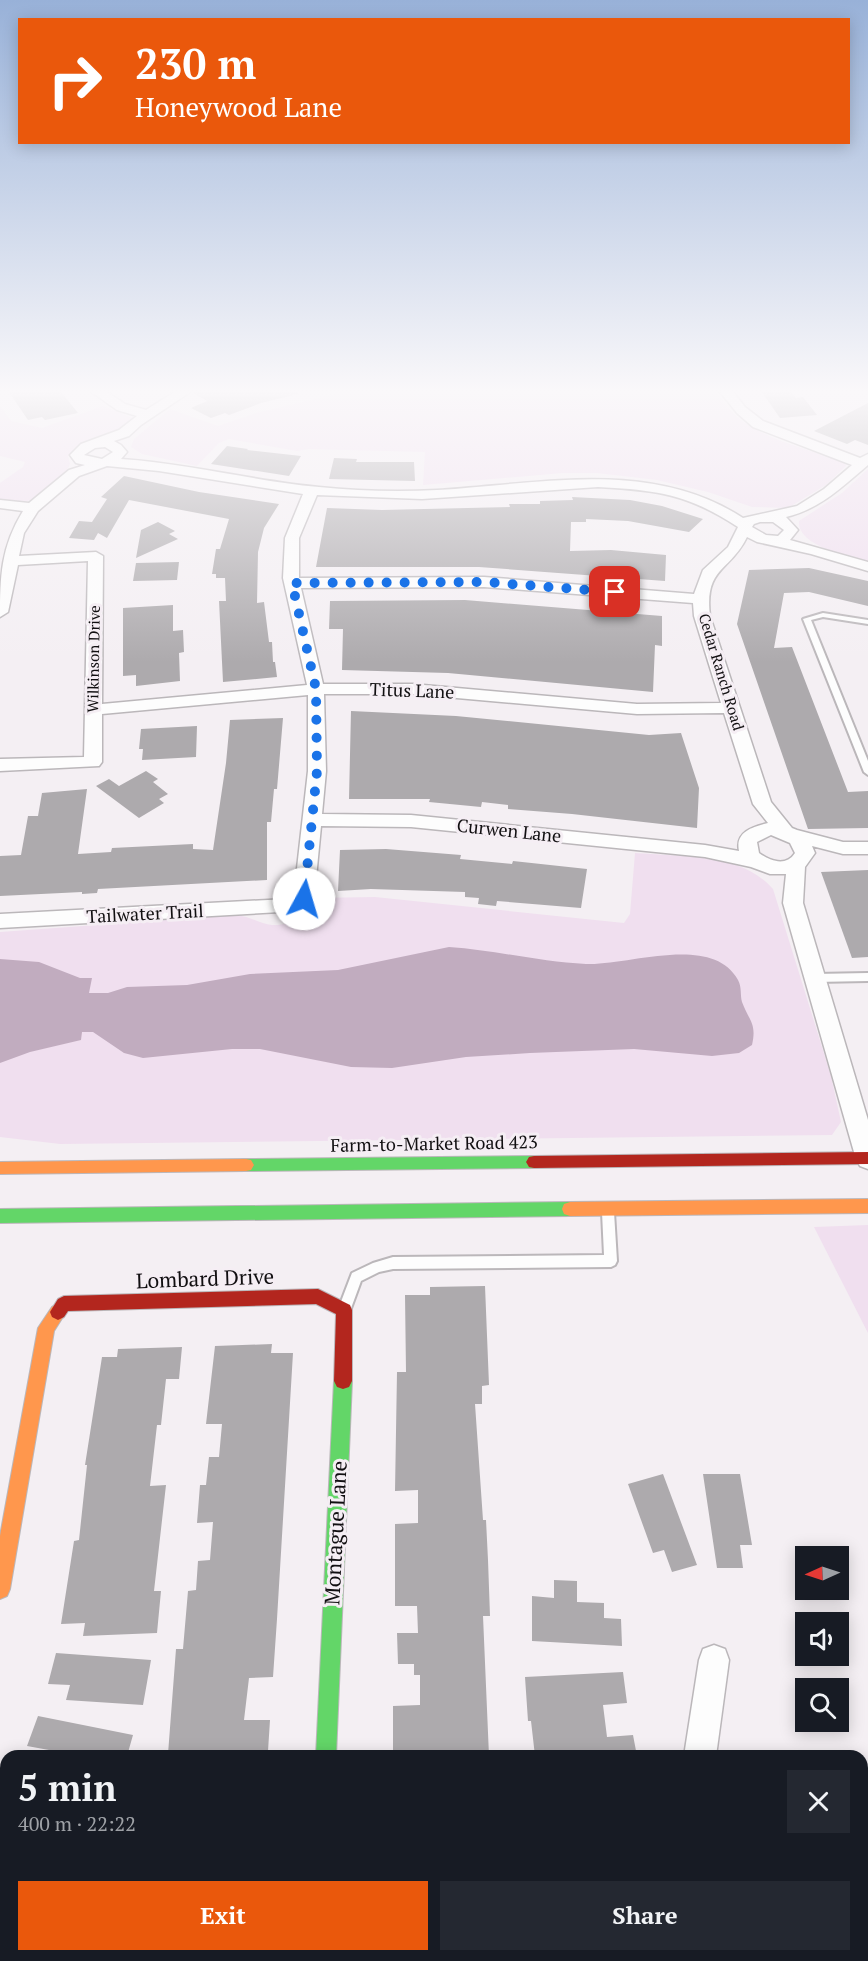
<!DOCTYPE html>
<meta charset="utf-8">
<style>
:root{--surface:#171b24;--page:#242831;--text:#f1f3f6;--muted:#9ea1a6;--accent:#ea580c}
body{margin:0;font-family:"PT Serif",serif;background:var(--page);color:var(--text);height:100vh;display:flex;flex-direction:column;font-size:22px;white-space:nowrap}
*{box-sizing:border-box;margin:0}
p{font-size:20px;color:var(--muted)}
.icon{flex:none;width:33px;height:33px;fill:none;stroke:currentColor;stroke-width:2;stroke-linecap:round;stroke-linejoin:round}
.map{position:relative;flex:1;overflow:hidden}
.sheet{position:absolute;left:0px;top:1750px;width:868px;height:212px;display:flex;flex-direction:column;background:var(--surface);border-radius:18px 18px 0 0;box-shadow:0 3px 15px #0003}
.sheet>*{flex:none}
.banner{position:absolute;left:18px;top:18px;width:832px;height:126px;border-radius:0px;box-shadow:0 3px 15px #0003;background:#ea580c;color:#fff;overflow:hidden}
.needle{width:39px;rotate:267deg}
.tools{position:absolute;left:795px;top:1546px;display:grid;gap:12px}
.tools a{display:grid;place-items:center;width:54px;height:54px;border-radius:0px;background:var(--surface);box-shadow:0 3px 15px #0003;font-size:30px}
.pin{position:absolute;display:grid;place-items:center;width:51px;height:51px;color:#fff;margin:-26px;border-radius:12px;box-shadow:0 3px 9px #0006}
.me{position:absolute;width:66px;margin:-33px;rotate:6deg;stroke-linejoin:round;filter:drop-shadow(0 0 4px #0008)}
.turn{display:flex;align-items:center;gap:21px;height:126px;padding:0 18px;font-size:27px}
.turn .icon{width:78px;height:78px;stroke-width:2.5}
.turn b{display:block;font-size:42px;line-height:51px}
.round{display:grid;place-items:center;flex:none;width:63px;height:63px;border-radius:0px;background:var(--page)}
.overview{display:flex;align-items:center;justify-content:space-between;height:102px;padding:0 18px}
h1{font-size:36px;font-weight:600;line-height:45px}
.primary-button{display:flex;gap:12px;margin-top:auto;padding:12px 18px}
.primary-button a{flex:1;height:69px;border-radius:0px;background:var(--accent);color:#fff;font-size:24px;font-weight:600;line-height:69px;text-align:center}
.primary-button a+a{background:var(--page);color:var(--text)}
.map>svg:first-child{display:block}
.green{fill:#f0dfef}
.water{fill:#c1acbf}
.building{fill:#adaaad}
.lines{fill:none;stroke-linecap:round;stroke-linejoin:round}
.lane-casing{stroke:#bbb7ba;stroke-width:4}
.street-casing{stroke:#bbb7ba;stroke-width:3}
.fast-casing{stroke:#bbb7ba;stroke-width:2}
.slow-casing{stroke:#bbb7ba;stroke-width:2}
.jam-casing{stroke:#bbb7ba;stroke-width:2}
.lane{fill:#fdfdfd;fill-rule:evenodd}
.street{fill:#fdfdfd;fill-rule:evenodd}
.fast{fill:#63d668;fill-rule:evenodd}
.slow{fill:#ff974d;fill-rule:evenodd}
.jam{fill:#b3261e;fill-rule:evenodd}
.route{stroke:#1a73e8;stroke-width:10;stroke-dasharray:0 18}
.labels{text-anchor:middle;stroke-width:6;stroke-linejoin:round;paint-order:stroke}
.far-street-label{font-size:15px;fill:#110f11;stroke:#f5eef4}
.street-label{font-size:18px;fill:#110f11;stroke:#f5eef4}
.near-street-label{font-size:21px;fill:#110f11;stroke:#f5eef4}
</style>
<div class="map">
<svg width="868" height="1961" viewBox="0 0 868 1961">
<rect width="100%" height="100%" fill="#f4eff3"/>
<g class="green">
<path d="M330,388h383c7,9 15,21 24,29 26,22 75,34 107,44l2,5 -20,19 -38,23 -36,-1 -44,-15 -51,-12 -60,-7h-34l-140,12 2,-33 -116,-3 -12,2 -68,-12 -10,4 -22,23 -55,-12 -11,-7 3,-8 36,-30 48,17 38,-13 80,-19z"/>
<path d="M0,406l11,15 31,7 61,-22 30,12 -20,16 -38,14 -7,8 2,8 -3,6c-11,10 -27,29 -43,32 -7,1 -17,-1 -24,-2v-17l23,-16 2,-5 -25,-6z"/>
<path d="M868,469v93c-19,-6 -71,-16 -69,-41l43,-28z"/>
<path d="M635,853c45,4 106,-1 138,36l58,187 10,46 -9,13 -772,9 -60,-7v-205l235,-17c15,1 25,9 37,10 19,1 36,-10 42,-27l61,-1 249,26 6,-9z"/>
<path d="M868,1225v108l-54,-106z"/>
</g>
<path class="water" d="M449,947c46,3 91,15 137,17 42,2 126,-31 152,16 4,7 2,15 4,22 7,19 15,21 10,43l-13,8 -27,3 -78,-7 -104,4 -64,4 -74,11 -41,-1 -91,-18h-28l-89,9 -19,-5 -31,-21h-11l-1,8 -51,12 -30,11v-104l39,3 41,16h12l-3,15h19l19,-6 60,-2 63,-11 88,-4z"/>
<g class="building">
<path d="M25,388h33l20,25 -33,7 -3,-3 -14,3 -19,-28z"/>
<path d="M198,388h18l1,5 21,-5h60v6l-37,9 -32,12 -4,-2 -14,5 -20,-10 16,-7 -14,-8z"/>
<path d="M759,388h30l7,10 7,-1 14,18 -37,3z"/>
<path d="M868,403v42l-13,-5 -8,4 -33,-13z"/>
<path d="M227,446l21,3 -1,1 54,6 -12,20 -78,-12z"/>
<path d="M334,458l23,1 -1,3h58l1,19 -86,-2z"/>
<path d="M124,476l75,16 80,12 -15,24 -6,24 -1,51 7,-1 5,40h3l1,20h2l2,15 -54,5 -4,-81h7l-1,-23h-9v-4h-4l4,-25h4l9,-30 -100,-19 -22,38 -9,-5 -4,7 -25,-2 10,-17 13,1 15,-23 -6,-2z"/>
<path d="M572,497l58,3 32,6 41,13 -14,13 -61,-11 -42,-2v3h-15l-1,29 41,-1 55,5 -1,26 -186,-14h-163l11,-59 55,2 128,-3 -1,-3h31v-3l33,-1z"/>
<path d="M158,522l17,9 -6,3 9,5 -42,19 5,-28z"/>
<path d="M179,562l-2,18 -44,1 3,-18z"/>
<path d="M809,568l59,13v25l-59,-14 -25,1 -10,55 18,-1 56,145 20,-1v37l-60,1 -71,-205 12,-54z"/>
<path d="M465,600l197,16v30l-7,-1 -2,47 -205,-19 -106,-3 1,-41h-14l1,-28z"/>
<path d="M173,605v26l10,-1 1,22 -5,1 1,28 -44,5v-11l-13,1v-68z"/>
<path d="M351,711l105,5 193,19 32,-2 18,55 -2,40 -125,-14 -64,-5v-4l-26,-3 -1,5 -52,-5 1,-3h-81z"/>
<path d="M283,718l-6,71h-3l-3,33h-4v58l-169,9 -1,4 -15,1v-2l-82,4v-40l21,-1 7,-39h10l4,-23 45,-4 -9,65 33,-2 1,-4 81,-4v5l20,1 13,-87 4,-43z"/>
<path d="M197,726l-1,31 -54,3 1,-11h-4l2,-20z"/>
<path d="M146,771l12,8 -5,3 15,12 -9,5 5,4 -25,15 -43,-32 13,-7 10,7z"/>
<path d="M386,849l75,6 -1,4 52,5 1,-3 74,8 -6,39 -84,-7 -1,5 -18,-2 1,-6 -14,-1v-5l-94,-3 -33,2 2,-41z"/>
<path d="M868,870v87l-16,1 -31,-86z"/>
<path d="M485,1286l4,99 -7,1v18h-7l8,116h3l2,40 2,56h-7l6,140h-96v-50l27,-1v-30h-6v-11h-16l-1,-31h21l-1,-27h-22v-82l23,-1v-33l-23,1 2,-119h9l-1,-77h25v-8z"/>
<path d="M272,1344l-1,9h22l-16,266 -4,58 -24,1 -5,42h26l-2,31 -100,3 8,-105h7l5,-58 8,-1 2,-29 12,-1 3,-38 -16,1 3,-38h6l3,-28h10l3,-33h-16l9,-78z"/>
<path d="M182,1347l-3,32h-13l-5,46h-4l-7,61 16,-1 -12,106h7l-4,42 -74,3 2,-13 -24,1 13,-83 5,-1 8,-75h-2l17,-108h15l1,-8z"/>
<path d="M663,1474l34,91 -25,7 -8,-22 -11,3 -25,-69z"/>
<path d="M703,1474h37l12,71h-12l3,23h-26z"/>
<path d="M554,1580l23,1v21l27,1v15l17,1 1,27 -90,-5v-45l22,2z"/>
<path d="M56,1653l95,7 -8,45 -77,-5 4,-15 -22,-1z"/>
<path d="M623,1672l4,31 -24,2 4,32 26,-2 4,21h-102l-4,-35h-3l-3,-44z"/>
<path d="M38,1716l95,19 -6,21h-80l2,-6 -22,-4z"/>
</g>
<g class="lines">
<g class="lane-casing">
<g id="lane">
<path d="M823,613l45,7v4l-45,-7 -12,3 57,141v14l-4,-3 -61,-153z"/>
<path d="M868,973v8l-53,1 -5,-4 5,-4z"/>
<path d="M608,1207l4,1 2,4 3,49 -2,4 -4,2 -218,2 -14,3 -18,9 -11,30 -5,2 -5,-2 -1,-4 13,-34 21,-10 20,-6 211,-2 -2,-43 2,-4z"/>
</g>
</g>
<g class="street-casing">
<g id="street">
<path d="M86,388h15l24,16 21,6 35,-22h15l-55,37 -12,11 -15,5 7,4 6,7 -6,7c66,4 132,22 198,28 39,4 79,5 118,3 103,-6 214,-32 306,28l54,-12 27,-17 28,-24 -99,-38 -16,-14 -20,-25h13l15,19 18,14 97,37 8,-4v11c-26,22 -48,44 -82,52l12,13 -8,10 78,22v9l-57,-17 -54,-12 -10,-5c-17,35 -43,30 -37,79l61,186 21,26 5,2 46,12h25v12h-25l-31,-8 3,7 -10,14 -2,36 65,217v49l-8,-3 -4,-7 -73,-256 3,-29h-16l-19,-7 -46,-10 -294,-30 -90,-1 -7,73 -3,5 -13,7 -298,17v-14l287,-15 7,-4 14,-124v-76l-206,19v48l-3,4 -99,5v-12l84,-2 4,-196 -70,4 -10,47 -8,5c0,-41 1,-70 23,-106l-23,-3v-8l29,3 40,-33 16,-5 -9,-2 -6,-8 11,-11 38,-14 18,-14 -20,-6zM95,448l10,-1 8,5 -11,7 -18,-4zM107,466l52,5 144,23 -18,44 -2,40 24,107 -205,19 1,-148 -7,-4 -77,4 5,-23 14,-22 41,-35zM598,487c58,3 90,7 140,40l-10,20 -25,23 -9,24 -210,-17 -185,1v-40l18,-43 105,4zM760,522h13l11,8 -6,6 -12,-1 -14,-8 2,-3zM484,587l209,16 1,13 27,87 -84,1 -225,-20h-89l-22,-96zM324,694h88l225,20 87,-1 29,91 15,19c-16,4 -33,9 -29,28l-34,-6 -294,-30 -89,-1 4,-43zM771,835l19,8 5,10c-9,14 -25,8 -36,0l-2,-11z"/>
<path d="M714,1645l11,4 4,11 -13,96h-32l15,-96 4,-11z"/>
<rect x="301" y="1956" width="36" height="5"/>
<path d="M714,1956h36l1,5h-36z"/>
</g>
</g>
<g class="fast-casing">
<g id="fast">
<path d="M534,1156l5,1 3,5 -3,5 -5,1 -288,3 -5,-1 -3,-5 3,-5 5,-1z"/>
<path d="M570,1202l6,2 2,5 -2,5 -6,2 -570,7v-14z"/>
<path d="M343,1373l6,2 3,6 -16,375h-20l18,-375 3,-6z"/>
</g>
</g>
<g class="slow-casing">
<g id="slow">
<path d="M246,1159l5,1 3,5 -3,5 -5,1 -246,3v-12z"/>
<path d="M868,1199v14l-298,3 -6,-2 -2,-5 2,-5 6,-2z"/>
<path d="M58,1304l6,3 2,5 -12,19 -44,258 -3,7 -7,3v-63l38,-208 14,-21z"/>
</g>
</g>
<g class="jam-casing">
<g id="jam">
<path d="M868,1152v12l-334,4 -5,-1 -3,-5 3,-5 5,-1z"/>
<path d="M318,1289l32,16 2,5v71l-3,6 -6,2 -6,-2 -3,-6 2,-67 -20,-10 -248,7 -4,6 -6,3 -6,-3 -2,-5 8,-13 6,-3z"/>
</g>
</g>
<use href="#lane" class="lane"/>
<use href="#street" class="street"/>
<use href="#fast" class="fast"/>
<use href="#slow" class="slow"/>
<use href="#jam" class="jam"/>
</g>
<linearGradient id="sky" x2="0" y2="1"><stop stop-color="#98b1d8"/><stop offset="0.59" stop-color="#faf8fa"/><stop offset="1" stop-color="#faf8fa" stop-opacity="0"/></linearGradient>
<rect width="868" height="663" fill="url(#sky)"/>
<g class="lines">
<path class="route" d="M304,899l13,-128 -1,-82 -24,-106 192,-1 131,10"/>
</g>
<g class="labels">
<g class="far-street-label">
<text transform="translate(94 659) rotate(-89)" y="5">Wilkinson Drive</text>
<text transform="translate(721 672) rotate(73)" y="5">Cedar Ranch Road</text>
</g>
<g class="street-label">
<text transform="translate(412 691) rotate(2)" y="6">Titus Lane</text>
<text transform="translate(509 831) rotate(6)" y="6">Curwen Lane</text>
<text transform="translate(145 914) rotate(-3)" y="6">Tailwater Trail</text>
<text transform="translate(434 1144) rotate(-1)" y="6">Farm-to-Market Road 423</text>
</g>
<g class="near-street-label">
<text transform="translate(205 1279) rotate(-2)" y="7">Lombard Drive</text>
<text transform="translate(336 1533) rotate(-87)" y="7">Montague Lane</text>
</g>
</g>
</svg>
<div class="tools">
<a><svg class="needle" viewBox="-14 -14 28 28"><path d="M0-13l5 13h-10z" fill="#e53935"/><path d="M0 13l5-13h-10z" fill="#9ea1a6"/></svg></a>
<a><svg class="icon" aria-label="sound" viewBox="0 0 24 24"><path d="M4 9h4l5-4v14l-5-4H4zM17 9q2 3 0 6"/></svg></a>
<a><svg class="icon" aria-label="search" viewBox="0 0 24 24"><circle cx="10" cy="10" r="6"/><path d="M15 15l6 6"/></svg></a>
</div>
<div class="pin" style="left:615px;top:592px;background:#d93025"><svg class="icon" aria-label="arrive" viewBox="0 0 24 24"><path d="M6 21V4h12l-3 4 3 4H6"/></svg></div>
<svg class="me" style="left:304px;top:899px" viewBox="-20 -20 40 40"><circle r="19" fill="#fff"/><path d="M0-13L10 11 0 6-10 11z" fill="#1a73e8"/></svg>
<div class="banner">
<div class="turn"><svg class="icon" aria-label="right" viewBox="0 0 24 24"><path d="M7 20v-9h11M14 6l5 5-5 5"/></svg><div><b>230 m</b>Honeywood Lane</div></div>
</div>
<section class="sheet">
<div class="overview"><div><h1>5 min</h1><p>400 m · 22:22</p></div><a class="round"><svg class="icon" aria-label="close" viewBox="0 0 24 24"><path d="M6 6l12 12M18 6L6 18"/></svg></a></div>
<div class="primary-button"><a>Exit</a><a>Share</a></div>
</section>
</div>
